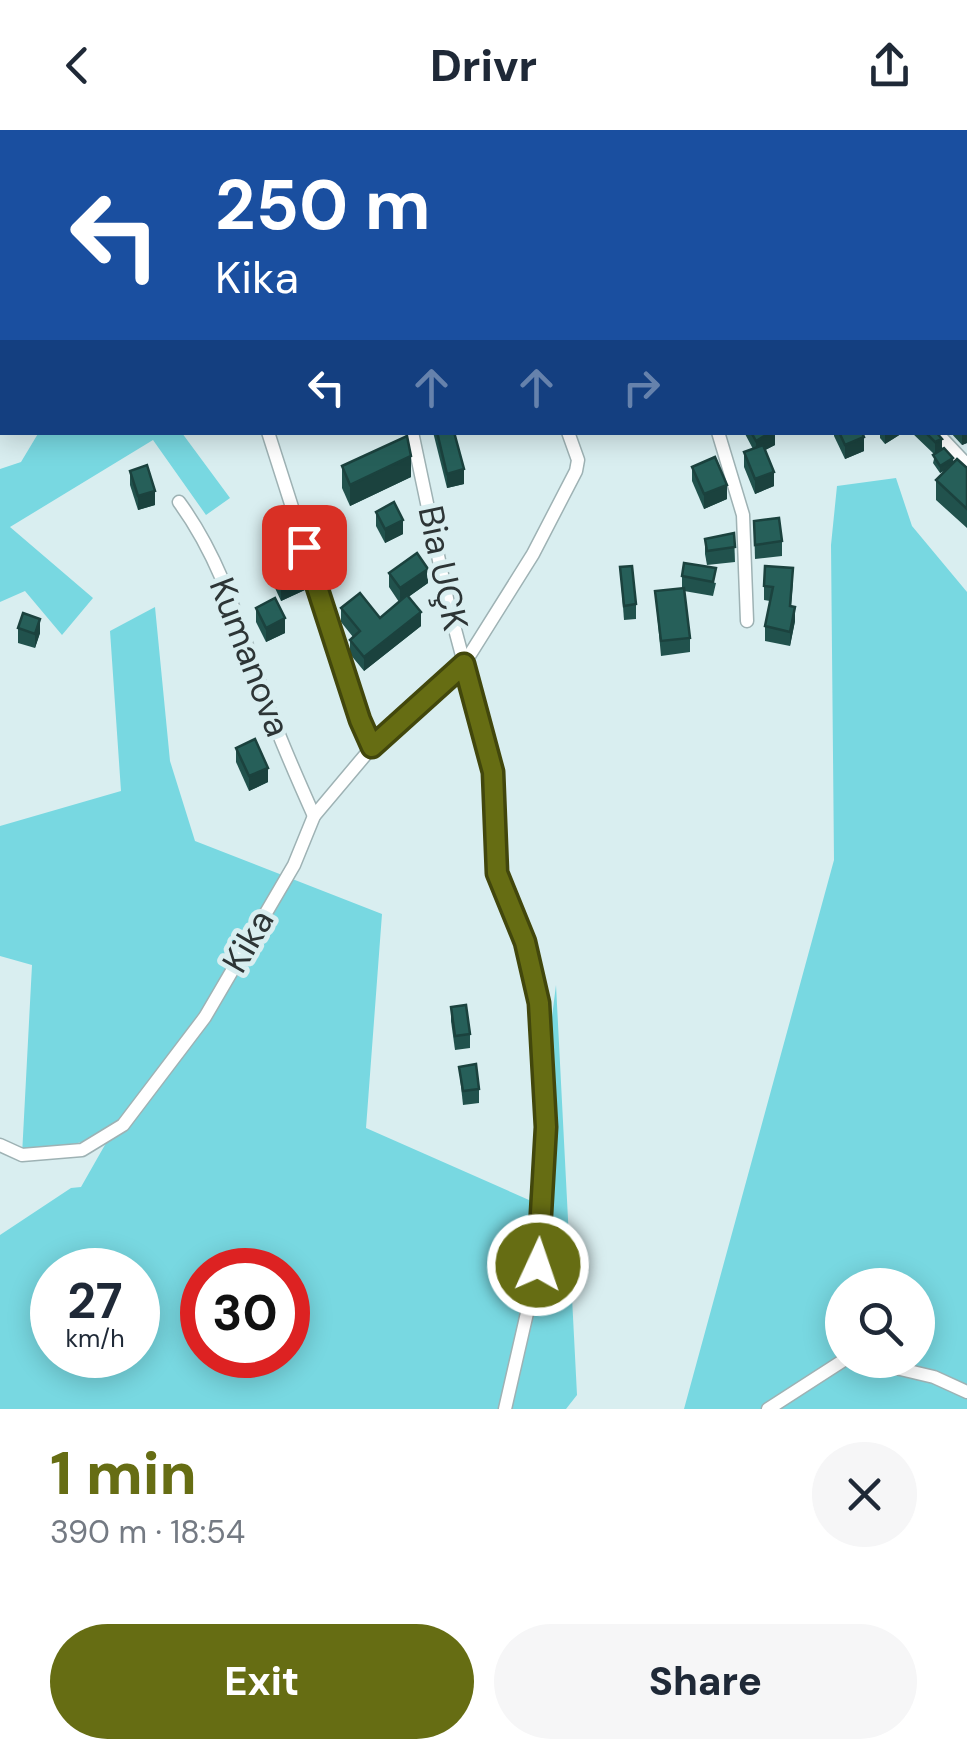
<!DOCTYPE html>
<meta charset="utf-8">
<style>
:root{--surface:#fff;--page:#f6f6f7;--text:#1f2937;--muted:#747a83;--accent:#666d13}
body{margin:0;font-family:"DM Sans",sans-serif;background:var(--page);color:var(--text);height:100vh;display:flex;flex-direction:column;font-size:38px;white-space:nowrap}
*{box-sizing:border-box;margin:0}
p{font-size:32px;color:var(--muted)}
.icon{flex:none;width:55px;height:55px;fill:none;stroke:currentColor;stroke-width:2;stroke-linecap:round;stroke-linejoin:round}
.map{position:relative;height:1279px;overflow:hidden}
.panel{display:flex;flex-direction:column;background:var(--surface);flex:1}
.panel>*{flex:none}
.top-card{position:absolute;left:0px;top:0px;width:968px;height:305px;box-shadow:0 5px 25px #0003;background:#1a4fa0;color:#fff;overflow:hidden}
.controls{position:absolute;left:825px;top:1138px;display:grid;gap:20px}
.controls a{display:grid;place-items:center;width:110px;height:110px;border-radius:50%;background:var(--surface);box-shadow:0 5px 25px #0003;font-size:50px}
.speed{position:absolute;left:30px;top:1118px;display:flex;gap:20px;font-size:50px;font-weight:700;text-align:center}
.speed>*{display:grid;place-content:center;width:130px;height:130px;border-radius:50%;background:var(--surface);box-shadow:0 5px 25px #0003;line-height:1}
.speed small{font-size:25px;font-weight:400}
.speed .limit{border:15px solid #d22;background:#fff;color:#111}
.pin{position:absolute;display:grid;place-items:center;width:85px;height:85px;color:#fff;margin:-42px;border-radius:20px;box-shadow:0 5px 15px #0006}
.me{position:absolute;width:110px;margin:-55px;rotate:3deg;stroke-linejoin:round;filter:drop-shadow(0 0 8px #0008)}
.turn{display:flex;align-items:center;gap:35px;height:210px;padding:0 50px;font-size:45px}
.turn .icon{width:130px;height:130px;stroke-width:2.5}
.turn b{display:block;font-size:70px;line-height:85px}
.lanes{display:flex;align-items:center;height:95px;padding:0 50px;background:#0003;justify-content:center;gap:50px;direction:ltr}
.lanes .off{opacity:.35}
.round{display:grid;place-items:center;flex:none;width:105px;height:105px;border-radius:52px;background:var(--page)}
.overview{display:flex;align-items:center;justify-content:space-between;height:170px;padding:0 50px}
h1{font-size:60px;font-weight:800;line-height:75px;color:var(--accent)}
.primary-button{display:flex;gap:20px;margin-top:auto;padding:20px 50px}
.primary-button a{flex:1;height:115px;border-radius:60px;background:var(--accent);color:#fff;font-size:40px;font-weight:800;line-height:115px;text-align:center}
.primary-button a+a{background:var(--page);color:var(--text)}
header{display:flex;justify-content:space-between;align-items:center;height:130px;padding:0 50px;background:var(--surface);font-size:45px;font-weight:800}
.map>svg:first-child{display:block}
.green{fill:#78d8e1;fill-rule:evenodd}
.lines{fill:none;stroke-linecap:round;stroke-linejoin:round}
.minor-casing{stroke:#9eb2b4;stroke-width:15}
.minor{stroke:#fff;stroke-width:12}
.wall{fill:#21524d}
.shaded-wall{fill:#1b423e}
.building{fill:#265f59;stroke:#1b423e;stroke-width:2.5}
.route-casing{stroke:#42470c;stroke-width:25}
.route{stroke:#666d13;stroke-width:18}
.labels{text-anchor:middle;stroke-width:10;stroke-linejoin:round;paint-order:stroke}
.street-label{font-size:35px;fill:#2d3536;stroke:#d9eef0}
</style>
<header><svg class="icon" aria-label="back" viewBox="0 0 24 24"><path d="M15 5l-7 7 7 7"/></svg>Drivr<svg class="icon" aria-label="share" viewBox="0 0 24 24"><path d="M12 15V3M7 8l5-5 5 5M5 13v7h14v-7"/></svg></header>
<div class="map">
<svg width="967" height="1279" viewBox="0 0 967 1279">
<rect width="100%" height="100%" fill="#d9eef0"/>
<g class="green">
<path d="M39,302l143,1 48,65 -24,17 -53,-75 -143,87 83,71 -31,37 -37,-44 -25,11v-133l21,-7z"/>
<path d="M896,348l16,48 55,66v817h-283l150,-549 -3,-315 6,-59zM842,1155h76v75h-76z"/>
<path d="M155,477l15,154 25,80 187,73 -16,214 163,72 27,-215 21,410 -11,14h-566v-174l71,-47 10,-1 29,-51 -88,19 10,-190 -32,-9v-130l121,-35 -11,-160zM52,1140h86v85h-86zM202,1140h86v85h-86z"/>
</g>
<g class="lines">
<g class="minor-casing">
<g id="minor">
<path d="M136,0l1,2"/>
<path d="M318,0v2"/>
<path d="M386,0l1,2"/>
<path d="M658,0l1,2"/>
<path d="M931,0l1,2"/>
<path d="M19,2l1,-2"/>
<path d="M0,35l2,-5"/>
<path d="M965,165l2,9"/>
<path d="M268,302l92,288 12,27"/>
<path d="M412,302l36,171 45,169 4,101 28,69 14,61 7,124 -8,138 -33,144"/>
<path d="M718,302l25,83 4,106"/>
<path d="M936,302l31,33"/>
<path d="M179,372c44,60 62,129 87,199 14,39 31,77 48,115"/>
<path d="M0,1015l22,10 60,-5 41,-25 82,-108 89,-152 20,-49 58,-69 92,-83 69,-110 43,-83 2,-11 -10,-28"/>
<path d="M862,1230l72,17 33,15"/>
<path d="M768,1279l76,-49"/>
</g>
</g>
<use href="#minor" class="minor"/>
</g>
<g class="wall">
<path d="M838,0h34v2h-33z"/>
<path d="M962,0h5v92l-2,-7v-83h-2z"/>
<path d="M967,271v42l-5,2 -12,-13h15z"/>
<path d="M433,302h21l10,52 -17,4z"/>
<path d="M744,302h31v13l-10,5 9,36 -19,8 -11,-27v-15l9,-3z"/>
<path d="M834,302h28l2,19 -19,8 -11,-23z"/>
<path d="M880,302h24l-19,12 -5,-6z"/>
<path d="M911,302h25l6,18 11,13 14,5v60l-31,-28v-20l13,-12 -9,5 -7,-10 2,-8z"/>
<path d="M342,336l69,11 -61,29 -8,-18z"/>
<path d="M692,337l35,32 -23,10 -12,-28z"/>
<path d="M130,341l25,34 -17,5 -8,-25z"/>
<path d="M376,382l27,22 -18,9 -9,-17z"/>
<path d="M754,391l28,20v15l-27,3z"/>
<path d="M734,403l1,29 -28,3 -2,-11v-15z"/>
<path d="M269,430l38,29 -26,12 -12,-26z"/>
<path d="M620,437l16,37v15l-12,1z"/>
<path d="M389,443l39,10 -20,14 13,29 -57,45 -14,-17v-14l3,-3 -12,-15v-14l39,10 19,-16 -10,-15z"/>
<path d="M682,446l34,7 -3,13 -29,-5 6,47v14l-29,4 -6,-65 27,-3z"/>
<path d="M793,452l-2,24 4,15 -5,25 -25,-5v-15l5,-25 -6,-1v-14z"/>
<path d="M256,478l29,25 -19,9 -10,-20z"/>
<path d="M18,498l22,5 -5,15 -17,-5z"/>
<path d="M236,618l32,34 -19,9 -13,-29z"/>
<path d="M451,877l19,27v14l-15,2 -4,-29z"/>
<path d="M459,937l20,22v14l-16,2z"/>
</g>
<g class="shaded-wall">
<path d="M967,299v14l-5,2v-13h3z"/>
<path d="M771,302h4v13l-19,10v-14z"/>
<path d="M885,302h19l-19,12z"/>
<path d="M864,307v14l-19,8v-14z"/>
<path d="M942,309v14l-7,2v-13z"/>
<path d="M411,326v21l-61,29v-21z"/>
<path d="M953,328v7l-13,8v-7z"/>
<path d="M464,339v15l-17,4v-14z"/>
<path d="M774,342v14l-19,8v-15z"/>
<path d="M727,355v14l-23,10v-15z"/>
<path d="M155,361v14l-17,5v-14z"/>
<path d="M403,390v14l-18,9v-14z"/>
<path d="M428,439v14l-28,20v-15z"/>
<path d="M307,445v14l-26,12v-14z"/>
<path d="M795,477v14l-5,25v-14z"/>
<path d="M421,482v14l-57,45v-14z"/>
<path d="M285,488v15l-19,9v-14z"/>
<path d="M40,489v14l-5,15v-14z"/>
<path d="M268,638v14l-19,9v-15z"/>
</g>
<g class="building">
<path d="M459,0h25l-3,2h-20z"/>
<path d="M594,0h24l-5,2h-18z"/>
<path d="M680,0h102l1,2h-102z"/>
<path d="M964,0h3v74l-2,-7 1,-54z"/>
<path d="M967,271v28l-2,1v-28z"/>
<path d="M437,302h17l10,37 -17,5z"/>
<path d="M751,302h20l-15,9z"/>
<path d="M839,302h23l2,5 -19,8z"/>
<path d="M925,302h11l6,7 -7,3z"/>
<path d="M407,306l4,20 -61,29 -8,-19z"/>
<path d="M763,315l11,27 -19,7 -11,-27z"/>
<path d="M944,318l9,10 -13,8 -7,-11z"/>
<path d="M715,327l12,28 -23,9 -12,-27z"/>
<path d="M957,329l10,9v41l-31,-29z"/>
<path d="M147,335l8,26 -17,5 -8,-25z"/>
<path d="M394,372l9,18 -18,9 -9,-17z"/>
<path d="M779,388l3,23 -27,4 -1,-24z"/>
<path d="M734,403l1,14 -28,4 -2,-12z"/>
<path d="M295,419l12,26 -26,12 -12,-27z"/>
<path d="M417,423l11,16 -28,19 -11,-15z"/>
<path d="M684,433l32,5 -3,14 -31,-6z"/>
<path d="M632,436l4,38 -12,2 -4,-39z"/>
<path d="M765,436l28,2 -3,38 5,1 -5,25 -25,-6 8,-39 -9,-1z"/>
<path d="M684,458l6,50 -29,3 -6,-50z"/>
<path d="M360,463l20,25 27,-23 14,17 -57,45 -14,-17 10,-9 -19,-23z"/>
<path d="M275,468l10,20 -19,10 -10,-20z"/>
<path d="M23,483l17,6 -5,15 -17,-6z"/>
<path d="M255,609l13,29 -19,8 -13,-28z"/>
<path d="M466,875l4,29 -15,2 -4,-29z"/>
<path d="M476,934l3,25 -16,2 -4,-24z"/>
</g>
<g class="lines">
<g class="route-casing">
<path id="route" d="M304,417l56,173 12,27 92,-83 29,108 4,101 28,69 14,61 7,124 -8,138"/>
</g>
<use href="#route" class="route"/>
</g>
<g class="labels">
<g class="street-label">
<text transform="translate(443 438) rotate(78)" y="12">Bia UÇK</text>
<text transform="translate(250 527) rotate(69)" y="12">Kumanova</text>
<text transform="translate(248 811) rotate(-60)" y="12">Kika</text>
</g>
</g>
</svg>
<div class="controls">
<a><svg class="icon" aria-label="search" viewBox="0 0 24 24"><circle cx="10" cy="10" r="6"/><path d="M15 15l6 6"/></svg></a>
</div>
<div class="speed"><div>27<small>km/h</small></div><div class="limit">30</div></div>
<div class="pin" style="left:304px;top:417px;background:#d93025"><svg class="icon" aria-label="arrive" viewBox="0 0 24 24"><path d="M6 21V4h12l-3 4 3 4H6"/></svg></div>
<svg class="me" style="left:538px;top:1135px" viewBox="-20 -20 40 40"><circle r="17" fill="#666d13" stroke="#fff" stroke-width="3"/><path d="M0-11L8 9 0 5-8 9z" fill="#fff"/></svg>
<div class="top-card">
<div class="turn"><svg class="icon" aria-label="left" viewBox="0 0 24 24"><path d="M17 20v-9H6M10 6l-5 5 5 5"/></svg><div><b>250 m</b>Kika</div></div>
<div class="lanes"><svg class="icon" aria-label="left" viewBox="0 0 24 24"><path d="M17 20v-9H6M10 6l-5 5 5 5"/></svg><svg class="icon off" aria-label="ahead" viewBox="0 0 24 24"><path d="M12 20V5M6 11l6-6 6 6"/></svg><svg class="icon off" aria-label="ahead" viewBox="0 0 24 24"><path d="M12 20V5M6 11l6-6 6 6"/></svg><svg class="icon off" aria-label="right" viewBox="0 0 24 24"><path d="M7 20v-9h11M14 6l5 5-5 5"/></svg></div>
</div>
</div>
<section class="panel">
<div class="overview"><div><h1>1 min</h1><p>390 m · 18:54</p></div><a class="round"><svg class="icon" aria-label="close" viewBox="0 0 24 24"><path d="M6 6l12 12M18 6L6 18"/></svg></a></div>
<div class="primary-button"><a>Exit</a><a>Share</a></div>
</section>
